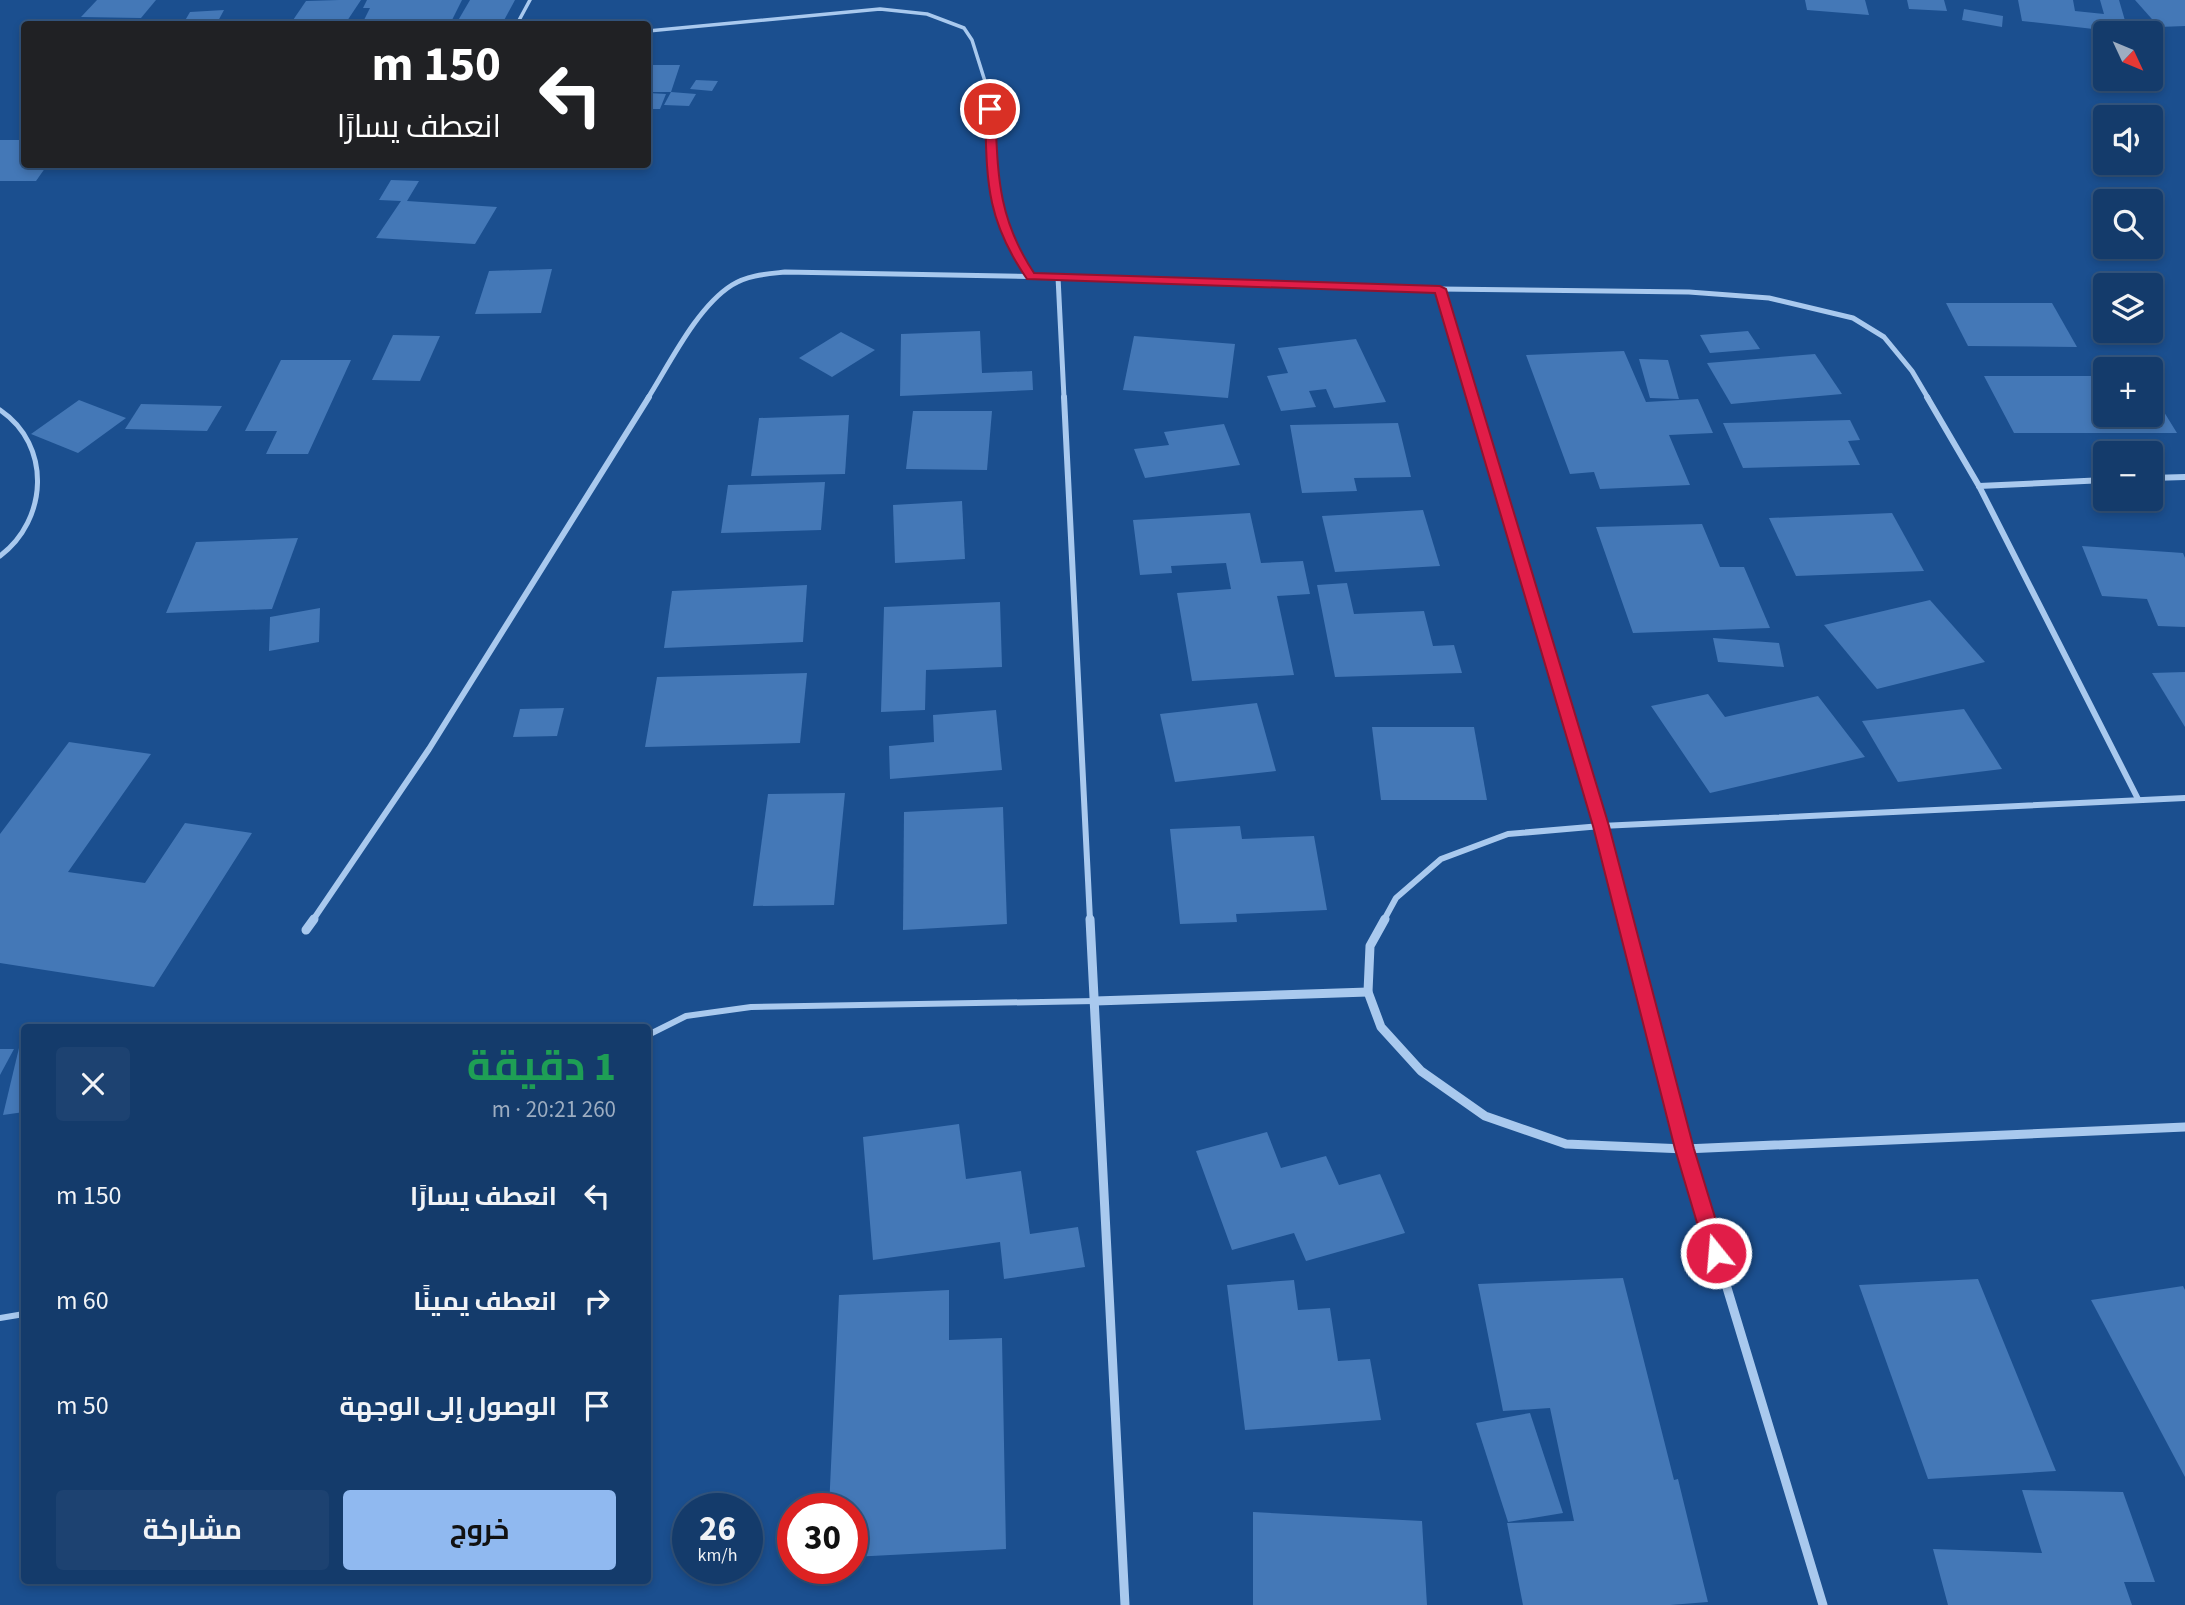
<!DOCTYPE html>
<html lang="ar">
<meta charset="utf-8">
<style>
:root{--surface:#143b6b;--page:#1d4271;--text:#f1f3f6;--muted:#9dadc1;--line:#33557e;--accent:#90b9f0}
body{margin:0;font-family:"Source Sans 3",Cairo,sans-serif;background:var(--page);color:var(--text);direction:rtl;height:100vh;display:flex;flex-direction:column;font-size:26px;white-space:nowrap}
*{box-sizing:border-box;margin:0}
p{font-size:23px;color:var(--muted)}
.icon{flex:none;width:38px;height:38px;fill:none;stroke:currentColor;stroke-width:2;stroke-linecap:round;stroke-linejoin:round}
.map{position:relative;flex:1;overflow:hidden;direction:ltr}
.details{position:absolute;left:21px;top:1024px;width:630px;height:560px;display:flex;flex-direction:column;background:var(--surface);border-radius:7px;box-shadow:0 4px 10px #0003,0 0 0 2px var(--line);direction:rtl}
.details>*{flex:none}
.guide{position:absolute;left:21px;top:21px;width:630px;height:147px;border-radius:7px;box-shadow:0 4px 10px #0003,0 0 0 2px var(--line);direction:rtl;background:#202124;color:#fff;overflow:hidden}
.needle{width:46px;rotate:134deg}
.tools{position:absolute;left:2093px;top:21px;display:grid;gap:14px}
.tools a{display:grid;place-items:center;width:70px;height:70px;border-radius:7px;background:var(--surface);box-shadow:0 4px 10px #0003,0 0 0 2px var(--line);font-size:35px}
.speed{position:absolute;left:672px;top:1493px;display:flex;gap:14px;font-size:35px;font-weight:700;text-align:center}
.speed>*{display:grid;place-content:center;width:91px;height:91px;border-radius:50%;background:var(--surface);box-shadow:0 4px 10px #0003,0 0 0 2px var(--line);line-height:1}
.speed small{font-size:18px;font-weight:400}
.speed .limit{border:10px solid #d22;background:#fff;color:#111}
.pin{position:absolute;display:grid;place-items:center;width:60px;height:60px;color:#fff;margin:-30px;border:4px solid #fff;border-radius:50%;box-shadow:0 2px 7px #0007}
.me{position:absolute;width:77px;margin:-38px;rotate:343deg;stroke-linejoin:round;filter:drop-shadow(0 0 5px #0008)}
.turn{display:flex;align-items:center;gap:24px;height:147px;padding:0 35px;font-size:32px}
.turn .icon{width:91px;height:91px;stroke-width:2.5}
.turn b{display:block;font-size:49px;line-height:60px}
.round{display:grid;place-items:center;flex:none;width:74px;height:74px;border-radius:7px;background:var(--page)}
.headline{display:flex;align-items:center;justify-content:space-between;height:119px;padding:0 35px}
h1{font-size:42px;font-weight:700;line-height:52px;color:#1e9e55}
.action{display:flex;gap:14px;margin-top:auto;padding:14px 35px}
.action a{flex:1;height:80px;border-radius:7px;background:var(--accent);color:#111;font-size:28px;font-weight:700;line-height:80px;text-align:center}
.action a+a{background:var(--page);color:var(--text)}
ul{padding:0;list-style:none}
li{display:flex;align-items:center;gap:21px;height:105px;padding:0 35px}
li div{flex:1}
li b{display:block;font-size:26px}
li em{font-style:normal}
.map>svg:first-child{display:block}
.building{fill:#4478b7}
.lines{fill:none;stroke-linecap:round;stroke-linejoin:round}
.service-far2{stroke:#a9c9ee;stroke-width:3.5}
.service-far1{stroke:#a9c9ee;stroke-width:5}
.service{stroke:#a9c9ee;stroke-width:6}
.minor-far2{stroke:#a9c9ee;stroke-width:5}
.minor-far1{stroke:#a9c9ee;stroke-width:6}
.minor{stroke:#a9c9ee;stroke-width:9}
.route{fill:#e11d48;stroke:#92132f;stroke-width:2}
</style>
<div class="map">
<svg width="2185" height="1605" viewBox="0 0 2185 1605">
<rect width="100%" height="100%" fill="#1b4f8f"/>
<g class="building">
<path d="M97,0h59l-15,18 -60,-1z"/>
<path d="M339,0h22l-16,24 -54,-1 15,-22z"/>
<path d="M367,0h95l-12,24h-88l8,-16h-7z"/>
<path d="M470,0h45l-13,24h-46z"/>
<path d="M1805,0h60l4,15 -62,-5z"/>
<path d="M1907,0h37l3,11 -38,-2z"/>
<path d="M2018,0h55l2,11 29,3 -4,-14h19l7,24 -17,-2 2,9 -89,-10z"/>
<path d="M2135,0h50v26l-26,1z"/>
<path d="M1964,9l39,7 -1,11 -40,-7z"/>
<path d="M224,10l-7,13 -34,1 7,-12z"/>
<path d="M648,65h32l-9,27h-23z"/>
<path d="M696,80l22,1 -6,10 -22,-2z"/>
<path d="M671,92l25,2 -7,12 -25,-1z"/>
<path d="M648,93l18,1 -6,15h-12z"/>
<path d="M0,140h24v24h24l-12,17h-36z"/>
<path d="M391,180l28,1 -12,20 90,6 -22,37 -99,-6 25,-37 -22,-1z"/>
<path d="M552,269l-11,44 -66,1 14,-43z"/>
<path d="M1946,303h106l25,44 -109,-1z"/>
<path d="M980,331l2,42 50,-2 1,19 -133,6 1,-62z"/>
<path d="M1748,331l12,18 -50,4 -10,-18z"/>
<path d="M841,332l34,18 -43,27 -33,-19z"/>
<path d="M393,335l47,1 -20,45 -48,-1z"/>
<path d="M1134,336l101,8 -7,54 -105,-8z"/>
<path d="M1356,339l30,63 -52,6 -8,-19 -17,2 7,16 -35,4 -14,-35 21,-3 -10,-25z"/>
<path d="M1624,351l22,51 52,-3 15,34 -44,2 21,50 -90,4 -6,-17 -24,2 -44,-119z"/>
<path d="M1815,354l27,40 -111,10 -24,-41z"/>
<path d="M1639,359l29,1 11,39 -29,-1z"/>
<path d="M281,360h70l-43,94h-42l11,-23h-32z"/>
<path d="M1984,376h121v39h46v-24l26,42h-163z"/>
<path d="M79,400l47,18 -48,35 -47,-19z"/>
<path d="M141,404l81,2 -15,25 -82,-2z"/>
<path d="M913,411h79l-5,59 -81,-1z"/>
<path d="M849,415l-4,59 -94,2 8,-58z"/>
<path d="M1850,420l10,20 -12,1 12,24 -117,3 -20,-45z"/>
<path d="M1398,423l13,54 -57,1 3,13 -55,2 -12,-68z"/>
<path d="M1224,424l16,41 -95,13 -11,-29 35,-4 -5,-13z"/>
<path d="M825,482l-4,48 -100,3 7,-48z"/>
<path d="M962,501l3,58 -70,4 -2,-58z"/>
<path d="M1423,510l17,56 -105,6 -13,-56z"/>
<path d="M1250,513l11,50 42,-2 7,33 -33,2 17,79 -102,6 -15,-88 54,-4 -5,-26 -55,3 1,7 -32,2 -7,-55z"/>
<path d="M1892,513l32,58 -128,5 -27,-58z"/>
<path d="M1702,524l18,43h24l26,61 -137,5 -37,-106z"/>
<path d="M298,538l-26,71 -106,4 30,-71z"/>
<path d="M2082,546l101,7 2,5v69l-27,-1 -11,-27 -45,-3z"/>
<path d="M1347,583l7,31 70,-3 9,35 21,-1 8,28 -127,4 -18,-92z"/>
<path d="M807,585l-4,57 -139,6 8,-57z"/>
<path d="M1930,600l55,62 -108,27 -53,-64z"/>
<path d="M1000,602l2,65 -76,3 -1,40 -44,2 3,-105z"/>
<path d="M320,608l-1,34 -50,9 1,-34z"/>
<path d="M1713,638l66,5 5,24 -66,-5z"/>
<path d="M2185,672v55l-33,-54z"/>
<path d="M807,673l-7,70 -155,4 12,-70z"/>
<path d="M1708,694l17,23 93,-21 47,61 -155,36 -59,-87z"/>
<path d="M1257,703l19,68 -101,11 -15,-68z"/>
<path d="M564,708l-7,28 -44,1 7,-28z"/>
<path d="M1964,709l38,60 -104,13 -36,-61z"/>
<path d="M996,710l6,60 -112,9 -1,-33 45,-4 -1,-27z"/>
<path d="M1372,727h102l13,73h-106z"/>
<path d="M69,742l82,12 -83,118 77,11 40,-60 67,10 -98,154 -154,-24v-129z"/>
<path d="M845,793l-11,112 -81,1 15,-112z"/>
<path d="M1003,807l4,117 -104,6 1,-118z"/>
<path d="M1240,826l2,13 72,-3 13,74 -91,4 1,8 -57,2 -10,-95z"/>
<path d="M24,1047v65l-21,3 16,-67z"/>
<path d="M0,1049h14l-14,26z"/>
<path d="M959,1124l7,55 55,-8 9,63 48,-7 7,40 -81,12 -4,-37 -127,18 -10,-123z"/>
<path d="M1267,1132l14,36 45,-12 13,29 41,-11 25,59 -99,28 -12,-28 -62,17 -36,-99z"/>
<path d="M1623,1278l51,202 4,-1 30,123 -38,3h-147l-16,-82 67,-2 -24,-113 -47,3 -25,-127z"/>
<path d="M1978,1279l78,192 -128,8 -69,-194z"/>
<path d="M1294,1280l4,30 32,-2 8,53 32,-2 11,61 -136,10 -18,-145z"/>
<path d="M2183,1286l2,4v187l-94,-177z"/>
<path d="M949,1290v50l53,-2 4,211 -154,8v-49h-23l10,-213z"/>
<path d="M1530,1413l33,100 -55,9 -32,-99z"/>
<path d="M2022,1490l101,2 32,90h-31l8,23h-184l-15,-56 109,4z"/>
<path d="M1253,1512l169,9 5,84h-174z"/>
</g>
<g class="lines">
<g class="service-far2">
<path d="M517,24l13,-24"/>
<path d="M648,31l232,-22 47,5 37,14 8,12 17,54 2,62 8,61 12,29 20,30"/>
</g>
<path class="service-far1" d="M0,410c52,35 48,110 0,146"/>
<g class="service">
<path d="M648,1035l38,-19 65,-9 344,-6"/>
<path d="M0,1318l24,-4"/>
</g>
<g class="minor-far2">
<path d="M1440,289l33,109"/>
<path d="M648,398c22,-35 49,-91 84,-113 16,-10 35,-11 53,-13l273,5"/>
<path d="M1064,398l-6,-121 382,12 249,3 80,6 84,20 31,19 28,34 16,27"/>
</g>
<g class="minor-far1">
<path d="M1064,397l26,523"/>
<path d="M1472,397l129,429 25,94"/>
<path d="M1927,397l52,89 159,313"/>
<path d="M2151,478l34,-1"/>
<path d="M1979,486l126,-6"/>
<path d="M313,920l116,-171 220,-352"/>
<path d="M1384,920l12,-22 45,-39 67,-25 93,-8 584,-28"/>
</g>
<g class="minor">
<path d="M1090,919l35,686"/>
<path d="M1385,919l-15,27 -2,46 13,35 40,44 64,45 81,28 119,5 500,-22"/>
<path d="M1625,919l60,230 138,456"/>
<path d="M306,930l8,-11"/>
<path d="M1095,1001l273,-9"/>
</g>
</g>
<path class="route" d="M990,106l5,3c3,65 2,108 39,164l406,13 6,3 163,537 85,323 32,104 -3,6 -7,3 -7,-3 -3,-6 -31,-104 -82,-323 -158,-533 -408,-14c-42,-61 -40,-99 -42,-170z"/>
</svg>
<div class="tools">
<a><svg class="needle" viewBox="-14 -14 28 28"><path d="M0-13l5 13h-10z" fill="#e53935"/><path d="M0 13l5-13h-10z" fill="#9dadc1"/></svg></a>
<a><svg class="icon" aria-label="sound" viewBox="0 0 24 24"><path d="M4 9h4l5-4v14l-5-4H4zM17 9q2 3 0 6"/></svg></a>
<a><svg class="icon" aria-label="search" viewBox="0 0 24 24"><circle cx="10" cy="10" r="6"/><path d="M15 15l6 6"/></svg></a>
<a><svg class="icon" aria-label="layers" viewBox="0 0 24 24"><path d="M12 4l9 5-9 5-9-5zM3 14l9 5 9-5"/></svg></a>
<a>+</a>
<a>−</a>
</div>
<div class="speed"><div>26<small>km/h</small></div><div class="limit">30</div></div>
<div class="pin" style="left:990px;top:109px;background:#d93025"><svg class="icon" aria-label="arrive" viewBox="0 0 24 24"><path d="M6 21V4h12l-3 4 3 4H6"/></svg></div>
<svg class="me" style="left:1716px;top:1253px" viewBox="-20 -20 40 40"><circle r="17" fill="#e11d48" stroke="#fff" stroke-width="3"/><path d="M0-11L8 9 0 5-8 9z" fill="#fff"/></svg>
<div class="guide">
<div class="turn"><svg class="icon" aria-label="left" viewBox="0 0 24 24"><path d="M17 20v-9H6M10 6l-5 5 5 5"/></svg><div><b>150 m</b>انعطف يسارًا</div></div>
</div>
<section class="details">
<div class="headline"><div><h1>1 دقيقة</h1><p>260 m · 20:21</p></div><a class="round"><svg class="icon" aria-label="close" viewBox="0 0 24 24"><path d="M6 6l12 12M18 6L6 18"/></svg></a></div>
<ul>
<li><svg class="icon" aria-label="left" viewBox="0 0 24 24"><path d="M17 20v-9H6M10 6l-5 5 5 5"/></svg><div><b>انعطف يسارًا</b></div><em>150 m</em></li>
<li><svg class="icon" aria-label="right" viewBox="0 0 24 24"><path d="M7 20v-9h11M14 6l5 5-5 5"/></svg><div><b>انعطف يمينًا</b></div><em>60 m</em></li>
<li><svg class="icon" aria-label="arrive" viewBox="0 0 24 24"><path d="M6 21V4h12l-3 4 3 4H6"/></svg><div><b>الوصول إلى الوجهة</b></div><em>50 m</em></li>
</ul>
<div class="action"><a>خروج</a><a>مشاركة</a></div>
</section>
</div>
